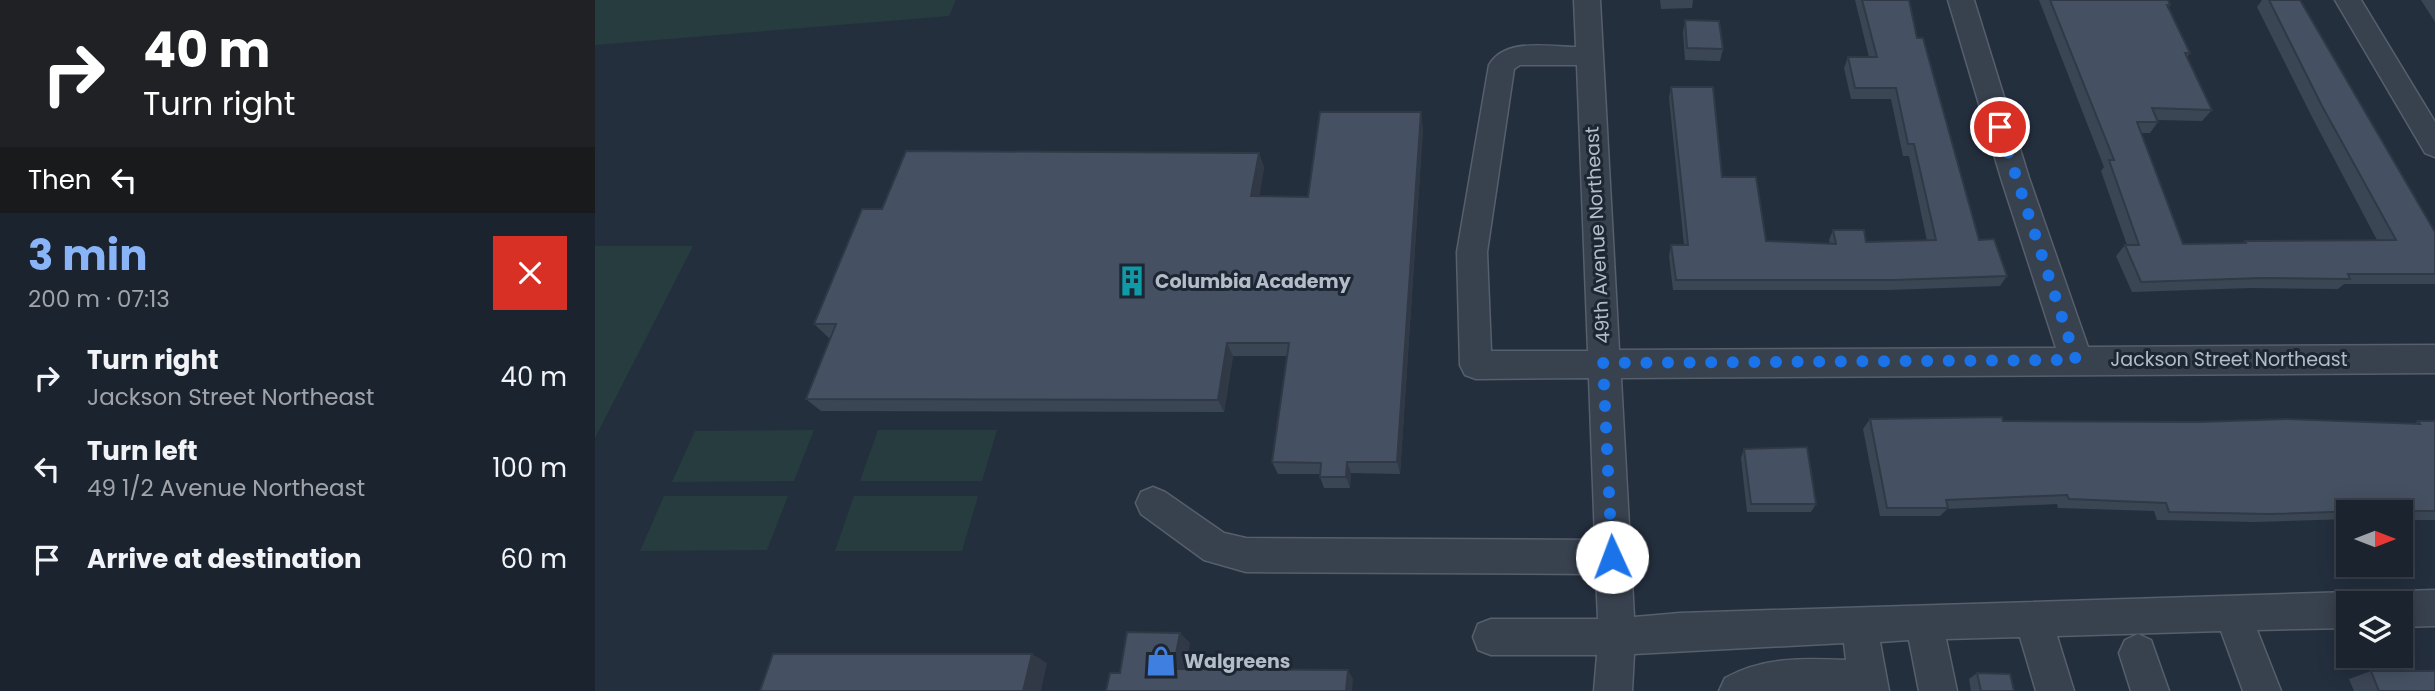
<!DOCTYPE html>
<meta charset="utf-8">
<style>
:root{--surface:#1b232e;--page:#282f3a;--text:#f1f3f6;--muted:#a0a4aa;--line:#39404a;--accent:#8ab4f8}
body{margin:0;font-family:Poppins,sans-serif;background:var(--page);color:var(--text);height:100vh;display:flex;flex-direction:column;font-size:26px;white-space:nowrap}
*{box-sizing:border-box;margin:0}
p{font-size:23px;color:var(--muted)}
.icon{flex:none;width:38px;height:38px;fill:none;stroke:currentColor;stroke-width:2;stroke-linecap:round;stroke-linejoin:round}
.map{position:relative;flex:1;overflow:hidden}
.panel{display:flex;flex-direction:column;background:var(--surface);width:595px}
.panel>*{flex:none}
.banner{background:#202124;color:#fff;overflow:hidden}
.needle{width:46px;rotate:90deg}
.tools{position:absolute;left:1741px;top:500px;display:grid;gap:14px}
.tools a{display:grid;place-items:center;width:77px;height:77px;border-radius:0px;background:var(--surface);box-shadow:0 4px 18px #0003,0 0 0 2px var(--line);font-size:35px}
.pin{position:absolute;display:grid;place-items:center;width:60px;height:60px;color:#fff;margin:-30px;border:4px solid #fff;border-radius:50%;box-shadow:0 2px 7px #0007}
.me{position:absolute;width:77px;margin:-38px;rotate:358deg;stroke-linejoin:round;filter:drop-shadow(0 0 5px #0008)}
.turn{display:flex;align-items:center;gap:24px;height:147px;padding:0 28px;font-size:32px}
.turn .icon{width:91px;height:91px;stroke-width:2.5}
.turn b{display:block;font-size:49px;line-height:60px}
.then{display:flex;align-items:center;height:66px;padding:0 28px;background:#0003;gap:14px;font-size:26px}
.round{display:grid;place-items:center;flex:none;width:74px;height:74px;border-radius:0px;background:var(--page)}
.headline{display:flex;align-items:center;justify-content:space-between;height:119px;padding:0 28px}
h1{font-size:42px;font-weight:700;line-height:52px;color:var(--accent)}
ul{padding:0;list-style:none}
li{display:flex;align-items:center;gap:21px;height:91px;padding:0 28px}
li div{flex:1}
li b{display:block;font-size:26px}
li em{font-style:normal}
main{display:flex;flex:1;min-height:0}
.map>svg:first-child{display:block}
.green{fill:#263c3f}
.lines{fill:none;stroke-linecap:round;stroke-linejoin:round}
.minor-casing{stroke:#565f6c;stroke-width:3}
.minor{fill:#38414e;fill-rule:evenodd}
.wall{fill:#3b4654}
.shaded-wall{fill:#303945}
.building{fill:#455162;stroke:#303945;stroke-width:2}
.route{stroke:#1a73e8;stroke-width:12;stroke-dasharray:0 21.6}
.labels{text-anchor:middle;stroke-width:6;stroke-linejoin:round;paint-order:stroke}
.street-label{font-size:19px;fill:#b4bcc9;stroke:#1d2633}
.poi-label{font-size:19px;font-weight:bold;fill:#b4bcc9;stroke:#1d2633;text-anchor:start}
</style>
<main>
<section class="panel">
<div class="banner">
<div class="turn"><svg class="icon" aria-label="right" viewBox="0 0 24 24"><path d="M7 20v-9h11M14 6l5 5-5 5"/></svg><div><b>40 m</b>Turn right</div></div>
<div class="then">Then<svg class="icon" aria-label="left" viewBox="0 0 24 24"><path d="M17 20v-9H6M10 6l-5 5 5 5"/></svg></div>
</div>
<div class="headline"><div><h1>3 min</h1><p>200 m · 07:13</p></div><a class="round" style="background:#d93025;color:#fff"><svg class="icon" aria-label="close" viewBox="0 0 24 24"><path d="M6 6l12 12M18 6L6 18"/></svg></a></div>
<ul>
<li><svg class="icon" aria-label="right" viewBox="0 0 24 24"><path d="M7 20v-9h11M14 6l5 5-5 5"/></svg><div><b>Turn right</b><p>Jackson Street Northeast</p></div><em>40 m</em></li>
<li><svg class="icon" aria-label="left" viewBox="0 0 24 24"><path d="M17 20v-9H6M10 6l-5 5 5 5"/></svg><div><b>Turn left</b><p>49 1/2 Avenue Northeast</p></div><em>100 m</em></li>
<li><svg class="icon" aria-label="arrive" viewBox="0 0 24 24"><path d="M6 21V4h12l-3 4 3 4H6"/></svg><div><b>Arrive at destination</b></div><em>60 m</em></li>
</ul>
</section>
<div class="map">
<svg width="1840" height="691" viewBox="0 0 1840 691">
<rect width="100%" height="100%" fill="#242f3e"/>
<g class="green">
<path d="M0,0h361l-7,16 -354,29z"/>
<path d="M0,246h98l-98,192z"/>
<path d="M219,430l-20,51 -122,1 23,-51z"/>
<path d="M283,430h119l-15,51h-122z"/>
<path d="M69,496h124l-21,54 -127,1z"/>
<path d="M259,496h124l-16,55h-127z"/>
</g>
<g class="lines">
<g class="minor-casing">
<g id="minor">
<path d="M979,0h26l19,350 437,-2 -55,-170 -53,-178h26l55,178 59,169 347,-2v28l-814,5 13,239 46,-4 669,-21 13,5 3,7h-16v24l-92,2 24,61h-38l-22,-60 -164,5 17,55h-38l-16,-54 -74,2 11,52h-38l-10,-51 -29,2 9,49h-170l6,-13c39,-21 78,-20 121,-18l-2,-17 -210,11 -2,37h-38l3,-36h-106l-13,-5 -5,-13 5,-13 13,-5h107l-2,-45 -350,-2 -42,-12 -63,-46 -5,-11 5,-11 12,-5 12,5 59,41 22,5 349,2 -6,-162 -113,1 -11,-4 -5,-10 -3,-113 32,-187c16,-28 60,-18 87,-18zM925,65h57l11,286h-97l-4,-99 27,-183z"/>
<path d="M1740,0h26l74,122v35l-10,-4z"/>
<path d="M1840,590v36l-34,1v-23h-16l3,-8 13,-5z"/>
<path d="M1543,634l13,6 18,51h-38l-12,-38 6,-13z"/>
</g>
</g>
<use href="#minor" class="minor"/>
</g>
<g class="wall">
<path d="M1065,0h33l-1,8 -31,1z"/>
<path d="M1260,0h54l8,38 62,202 28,36 -7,10 -111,4h-216l-4,-34 2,-11h13l-15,-147 2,-11 51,90 44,64 64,3 -1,-4 4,-10 33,12 61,-1 -18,-85h-6l-12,-57h-40l-7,-31 4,-11h21z"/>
<path d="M1444,0h129l2,5 -2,3 22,45 -3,4 25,53 -10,11 -45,-1 1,2 -8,11h-9l42,111h59l3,-3 132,-1 -65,-123 -55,-110 5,-7h38l135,232v52h-91l-6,5 -87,-1 -119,4 -16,-36 9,-11h2l-26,-74 3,-4z"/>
<path d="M1826,0h14v22z"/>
<path d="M1090,20l38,29 -3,12 -35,-1 -2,-28z"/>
<path d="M828,128l-23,346 -49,-1 -1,15h-26l-4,-11v-3h-42l-6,-12 15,-106h-54l-9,56 -403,-1 -15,-12 25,-61h-2l-15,-14 68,-115 377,-56 5,15 -5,28 49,1z"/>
<path d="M1275,419l133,2 411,3 4,-3h17v99h-34v-7h-52v6l-94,3 -98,-2 -3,-9 -96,-3 -1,-4 -110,5 -7,7h-60l-17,-87z"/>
<path d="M1149,449l72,55 -5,8h-64l-6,-54z"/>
<path d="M1776,671l64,20h-81l-5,-12z"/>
<path d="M1382,673l37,18h-43l-2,-12z"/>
</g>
<g class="shaded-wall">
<path d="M826,112l2,16 -23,346 -3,-12z"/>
<path d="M664,153l5,15 -7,43 -6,-15z"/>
<path d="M632,343l6,13 -9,56 -6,-12z"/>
<path d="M752,462l4,11 -1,15 -4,-11z"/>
<path d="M585,633l10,10 -6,36 -11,-10z"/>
<path d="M437,654l15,9 -6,28h-18z"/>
<path d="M753,670l5,9 -1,12h-6z"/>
</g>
<g class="building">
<path d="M1267,0h47l8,38h6l56,202 15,-1 13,37 -113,4h-218l-5,-35h17l-17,-158h42l9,90h34l10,64 70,3 -3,-14h31l2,12 70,-2 -22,-96h-6l-12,-56h-41l-7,-31h29z"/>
<path d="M1455,0h118l2,5h-3l23,48h-5l27,57 -60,-2 6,14h-21l46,122 63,-1 -1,-2 151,-1 -74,-134 -53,-106h31l135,232v42h-87l2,5 -88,-1 -121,4 -16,-37h14l-30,-85h5z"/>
<path d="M1090,20l34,1 4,28 -36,-1z"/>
<path d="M725,112h101l-24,350h-50l-1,15h-26l1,-14 -49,-1 17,-119h-62l-9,57 -412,-1 30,-75h-22l48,-115h20l24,-58 353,2 -8,43 57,1z"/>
<path d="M1407,417l1,4 195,1 89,-3 133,5 -2,-3h17v90h-70l-96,3 -100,-2 -3,-9 -97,-4 -2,-4 -121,5 2,8h-61l-17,-89z"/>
<path d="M1212,447l9,57h-65l-7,-55z"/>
<path d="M532,632l53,1 -7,36 175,1 -2,21h-240l4,-18h10z"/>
<path d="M178,654h259l-9,37h-263z"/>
<path d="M1776,671h64v20h-56z"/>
<path d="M1382,673l33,1 4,17h-33z"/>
</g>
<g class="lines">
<path class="route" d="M1017,557l-9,-194 473,-3 -76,-233"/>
</g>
<defs>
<g id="building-bare" transform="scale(2.415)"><path d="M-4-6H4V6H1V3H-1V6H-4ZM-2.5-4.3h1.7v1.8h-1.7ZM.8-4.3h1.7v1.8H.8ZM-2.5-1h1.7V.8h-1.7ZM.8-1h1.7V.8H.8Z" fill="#0f9aa8" stroke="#1d2633" stroke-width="2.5" paint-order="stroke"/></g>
<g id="shop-bare" transform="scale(2.415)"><path d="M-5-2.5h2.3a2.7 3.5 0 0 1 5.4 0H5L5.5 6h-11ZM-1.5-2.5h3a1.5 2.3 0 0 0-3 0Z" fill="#3f7fe0" stroke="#1d2633" stroke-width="2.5" paint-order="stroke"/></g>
</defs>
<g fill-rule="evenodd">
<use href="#building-bare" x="537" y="281"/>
<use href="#shop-bare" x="566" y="661"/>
</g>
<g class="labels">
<g class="street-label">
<text transform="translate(1002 235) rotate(-93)" y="7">49th Avenue Northeast</text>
<text x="1634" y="366">Jackson Street Northeast</text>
</g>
<g class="poi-label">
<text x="560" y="288">Columbia Academy</text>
<text x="589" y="668">Walgreens</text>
</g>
</g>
</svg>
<div class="tools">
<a><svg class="needle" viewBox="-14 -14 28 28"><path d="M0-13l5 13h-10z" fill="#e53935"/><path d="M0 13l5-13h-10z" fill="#a0a4aa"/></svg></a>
<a><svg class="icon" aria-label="layers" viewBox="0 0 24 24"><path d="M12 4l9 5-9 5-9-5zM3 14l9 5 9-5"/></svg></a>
</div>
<div class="pin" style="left:1405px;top:127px;background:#d93025"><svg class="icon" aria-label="arrive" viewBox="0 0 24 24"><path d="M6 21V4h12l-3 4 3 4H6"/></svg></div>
<svg class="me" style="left:1017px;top:557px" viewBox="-20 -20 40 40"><circle r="19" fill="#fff"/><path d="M0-13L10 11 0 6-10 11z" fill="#1a73e8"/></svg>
</div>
</main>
